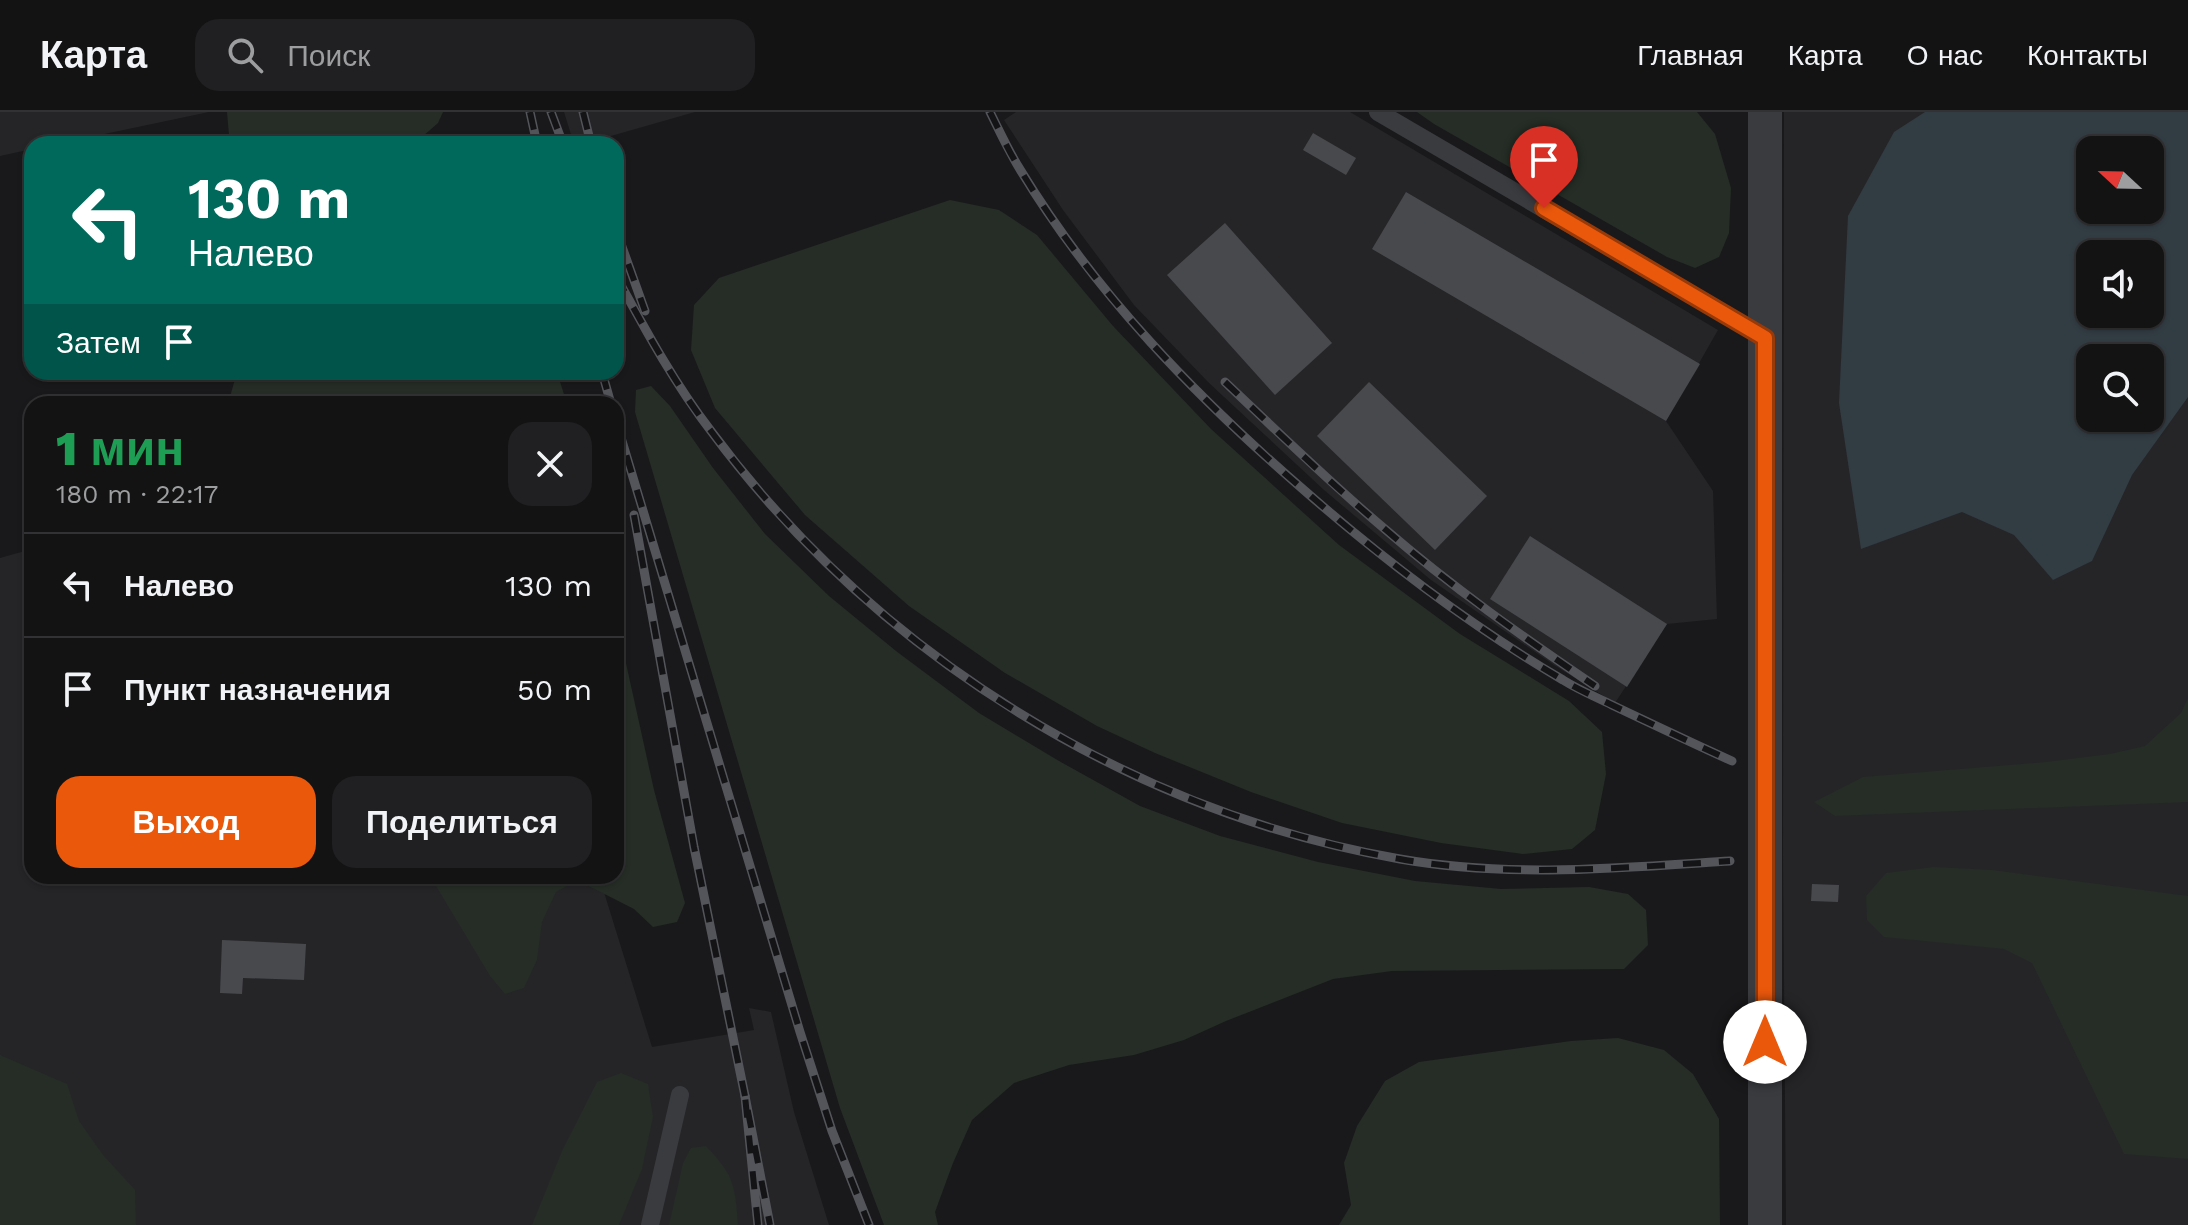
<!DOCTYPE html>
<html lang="ru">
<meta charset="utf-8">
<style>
:root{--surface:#131314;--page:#202022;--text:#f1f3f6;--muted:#9d9ea0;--line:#323234;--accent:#ea580c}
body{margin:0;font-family:"Work Sans",sans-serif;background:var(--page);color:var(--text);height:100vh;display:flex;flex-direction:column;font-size:30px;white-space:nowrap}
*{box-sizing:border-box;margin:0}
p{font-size:26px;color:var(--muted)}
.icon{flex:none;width:44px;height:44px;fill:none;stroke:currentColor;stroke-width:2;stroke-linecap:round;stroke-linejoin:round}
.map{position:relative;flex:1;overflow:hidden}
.drawer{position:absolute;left:24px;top:284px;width:600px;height:488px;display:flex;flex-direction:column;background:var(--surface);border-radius:24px;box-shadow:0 2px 6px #0004,0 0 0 2px var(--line)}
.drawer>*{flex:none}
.banner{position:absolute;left:24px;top:24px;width:600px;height:244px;border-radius:24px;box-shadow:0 2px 6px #0004,0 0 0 2px var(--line);background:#00695c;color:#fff;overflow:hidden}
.needle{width:52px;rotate:292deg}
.controls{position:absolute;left:2076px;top:24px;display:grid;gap:16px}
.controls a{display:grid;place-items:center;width:88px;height:88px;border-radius:16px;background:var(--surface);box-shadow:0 2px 6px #0004,0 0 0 2px var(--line);font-size:40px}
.pin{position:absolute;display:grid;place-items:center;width:68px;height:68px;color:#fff;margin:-82px -34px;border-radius:50% 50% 50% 0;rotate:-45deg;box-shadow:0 0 8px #0007}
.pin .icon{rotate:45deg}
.me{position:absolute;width:88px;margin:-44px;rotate:0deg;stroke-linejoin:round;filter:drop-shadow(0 0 6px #0008)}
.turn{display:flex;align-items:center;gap:28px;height:168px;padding:0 32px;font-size:36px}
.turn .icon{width:104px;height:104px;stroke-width:2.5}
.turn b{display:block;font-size:56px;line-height:68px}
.then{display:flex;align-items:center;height:76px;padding:0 32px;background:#0003;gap:16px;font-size:30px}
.round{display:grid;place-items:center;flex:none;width:84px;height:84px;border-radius:24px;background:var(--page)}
.overview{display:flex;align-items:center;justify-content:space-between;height:136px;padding:0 32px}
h1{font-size:48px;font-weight:800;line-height:60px;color:#1e9e55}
.cta{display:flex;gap:16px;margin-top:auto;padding:16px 32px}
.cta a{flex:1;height:92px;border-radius:24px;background:var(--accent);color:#fff;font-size:32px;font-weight:800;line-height:92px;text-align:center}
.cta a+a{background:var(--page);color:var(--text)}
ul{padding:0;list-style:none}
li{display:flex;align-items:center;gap:24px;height:104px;padding:0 32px;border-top:2px solid var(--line)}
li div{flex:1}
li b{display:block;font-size:30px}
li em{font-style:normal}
header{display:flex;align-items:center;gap:48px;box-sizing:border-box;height:112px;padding:0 40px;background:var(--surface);border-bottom:2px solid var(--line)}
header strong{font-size:38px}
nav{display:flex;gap:44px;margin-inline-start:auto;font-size:28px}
.search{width:560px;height:72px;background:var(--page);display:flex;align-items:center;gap:20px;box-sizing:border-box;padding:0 28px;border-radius:24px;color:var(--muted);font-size:30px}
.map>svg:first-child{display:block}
.built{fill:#252528;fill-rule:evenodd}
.green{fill:#252d26}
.water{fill:#323c43;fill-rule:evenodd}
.building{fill:#48494d}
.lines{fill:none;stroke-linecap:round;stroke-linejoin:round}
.service{stroke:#3a3b3f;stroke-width:18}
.minor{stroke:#3a3b3f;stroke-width:34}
.rail-casing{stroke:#53555a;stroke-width:9}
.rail{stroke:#141416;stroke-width:6;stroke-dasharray:18;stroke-linecap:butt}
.route-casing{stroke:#983908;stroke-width:20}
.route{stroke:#ea580c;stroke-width:14}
</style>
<header>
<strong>Карта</strong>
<div class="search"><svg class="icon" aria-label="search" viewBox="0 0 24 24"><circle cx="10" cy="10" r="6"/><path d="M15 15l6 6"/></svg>Поиск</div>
<nav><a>Главная</a><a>Карта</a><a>О нас</a><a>Контакты</a></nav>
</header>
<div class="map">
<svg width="2188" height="1113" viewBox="0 0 2188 1113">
<rect width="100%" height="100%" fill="#19191b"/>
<g class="built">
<path d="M0,0h209l-152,32h-25v5l-32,7z"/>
<path d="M564,0h131l-112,32h-9z"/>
<path d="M1016,0h334l368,218 -52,91 47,70 4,128 -50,5 -52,79 -61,-38 -123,-85 -107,-90 -115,-107 -75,-78 -71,-95 -59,-90z"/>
<path d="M1784,0h404v1113h-402l-3,-369zM2090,38h60v60h-60zM2090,142h60v60h-60zM2090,246h60v60h-60z"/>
<path d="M32,437v327h567l53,171 102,-17 -5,-22 22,4 23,100 35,113h-829v-667z"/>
</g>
<g class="green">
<path d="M227,0h216l-5,11 -24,21h-171l-14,-9z"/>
<path d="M1417,0h280l18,22 16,54 -2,45 -10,24 -24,11 -28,-11 -233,-133z"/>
<path d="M950,88l49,10 38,25 76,91 98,103 128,116 121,89 109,67 33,31 4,42 -11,56 -23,19 -49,5 -82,-11 -99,-20 -91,-31 -96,-39 -58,-27 -92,-53 -96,-67 -104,-91 -90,-107 -24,-58 3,-45 25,-27z"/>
<path d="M237,260h320l10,32h-339z"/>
<path d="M651,274l19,20 43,62 52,66 64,62 67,55 83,62 80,48 81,45 80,30 98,26 97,19 86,8 88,-2 39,7 18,16 2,35 -24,24 -232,2 -59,8 -107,42 -42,19 -50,15 -65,10 -55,18 -42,37 -19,43 -18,49 3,13h-54l-44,-117 -205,-696 1,-22z"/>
<path d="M616,506l38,172 31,113 -8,19 -24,5 -19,-18 -57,-29 -21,12 -14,30 -5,38 -13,28 -19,6 -15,-18 -60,-100h186z"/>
<path d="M2188,586v104l-353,14 -21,-14 49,-25 183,-15 64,-8 35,-8 36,-33z"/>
<path d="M1934,755l58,3 196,26v263l-64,-5 -92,-191 -28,-14 -120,-12 -17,-17 -1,-24 20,-23z"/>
<path d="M1618,926l46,12 29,24 26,45 1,106h-381l12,-20 -7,-42 13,-37 28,-45 34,-19 152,-21z"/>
<path d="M0,943l67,29 12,37 24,34 32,35 1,35h-136z"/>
<path d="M621,961l27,11 5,33 -11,52 -23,56h-87l30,-74 35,-69z"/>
<path d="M706,1034c28,30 29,38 32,79h-69l14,-62 8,-15z"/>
</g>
<path class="water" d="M1925,0h263v285l-56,78 -40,86 -39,19 -39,-45 -52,-23 -101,37 -22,-146 9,-187 46,-84zM2090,38h60v60h-60zM2090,142h60v60h-60zM2090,246h60v60h-60z"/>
<g class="building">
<path d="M1313,21l43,25 -10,17 -43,-25z"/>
<path d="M1406,80l294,172 -34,57 -294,-172z"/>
<path d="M1225,111l107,120 -57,52 -108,-120z"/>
<path d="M1369,270l118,114 -52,54 -118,-114z"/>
<path d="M1530,424l137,88 -40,63 -137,-88z"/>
<path d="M1812,772l27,1 -1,17 -27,-1z"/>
<path d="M222,828l84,4 -2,36 -61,-2 -1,16 -22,-1z"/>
</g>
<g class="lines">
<g class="service">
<path d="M1378,0l387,226"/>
<path d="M650,1113l30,-130"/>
</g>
<path class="minor" d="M1765,1113v-1113"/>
<g class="rail-casing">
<g id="rail">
<path d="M530,0l7,32"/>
<path d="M551,0l12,32"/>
<path d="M583,0l8,32"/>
<path d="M990,0c10,20 19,40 31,59 75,123 175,226 284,320 80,70 166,135 258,189 16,10 33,17 49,25 40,19 80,38 120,56"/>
<path d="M616,118l29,81"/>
<path d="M616,164c29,53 58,107 95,155 165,222 416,380 689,428 109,19 220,9 330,2"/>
<path d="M602,260l9,32"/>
<path d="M1225,270c53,50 105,101 161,148 66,57 137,107 209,156"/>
<path d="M616,309l184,611 32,99 37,94"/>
<path d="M634,403l60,332 51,249"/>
<path d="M758,1113l-13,-129 25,129"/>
</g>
</g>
<use href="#rail" class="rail"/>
</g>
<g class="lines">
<g class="route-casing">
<path id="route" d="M1544,96l221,130v704"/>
</g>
<use href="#route" class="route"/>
</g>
</svg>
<div class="controls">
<a><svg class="needle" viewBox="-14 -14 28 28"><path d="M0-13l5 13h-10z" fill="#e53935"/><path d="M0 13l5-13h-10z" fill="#9d9ea0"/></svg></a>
<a><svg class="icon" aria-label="sound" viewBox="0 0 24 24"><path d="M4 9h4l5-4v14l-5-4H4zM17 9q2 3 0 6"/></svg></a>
<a><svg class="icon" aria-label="search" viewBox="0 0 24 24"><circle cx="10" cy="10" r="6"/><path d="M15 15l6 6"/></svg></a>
</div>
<div class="pin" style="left:1544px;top:96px;background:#d93025"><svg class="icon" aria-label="arrive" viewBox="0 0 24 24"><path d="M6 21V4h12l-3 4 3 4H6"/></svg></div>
<svg class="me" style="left:1765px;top:930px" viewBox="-20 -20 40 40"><circle r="19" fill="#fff"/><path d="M0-13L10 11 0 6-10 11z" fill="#ea580c"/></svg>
<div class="banner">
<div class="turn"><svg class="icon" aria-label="left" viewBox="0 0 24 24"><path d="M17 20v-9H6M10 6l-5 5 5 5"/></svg><div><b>130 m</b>Налево</div></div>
<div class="then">Затем<svg class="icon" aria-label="arrive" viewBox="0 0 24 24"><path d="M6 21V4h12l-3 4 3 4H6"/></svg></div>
</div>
<section class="drawer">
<div class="overview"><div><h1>1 мин</h1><p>180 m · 22:17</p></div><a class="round"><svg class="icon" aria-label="close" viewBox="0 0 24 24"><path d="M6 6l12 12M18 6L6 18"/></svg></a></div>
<ul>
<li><svg class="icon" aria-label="left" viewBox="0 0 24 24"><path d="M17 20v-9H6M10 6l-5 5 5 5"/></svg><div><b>Налево</b></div><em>130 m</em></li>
<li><svg class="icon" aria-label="arrive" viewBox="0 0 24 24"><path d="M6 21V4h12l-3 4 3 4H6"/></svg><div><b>Пункт назначения</b></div><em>50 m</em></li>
</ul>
<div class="cta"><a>Выход</a><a>Поделиться</a></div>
</section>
</div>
